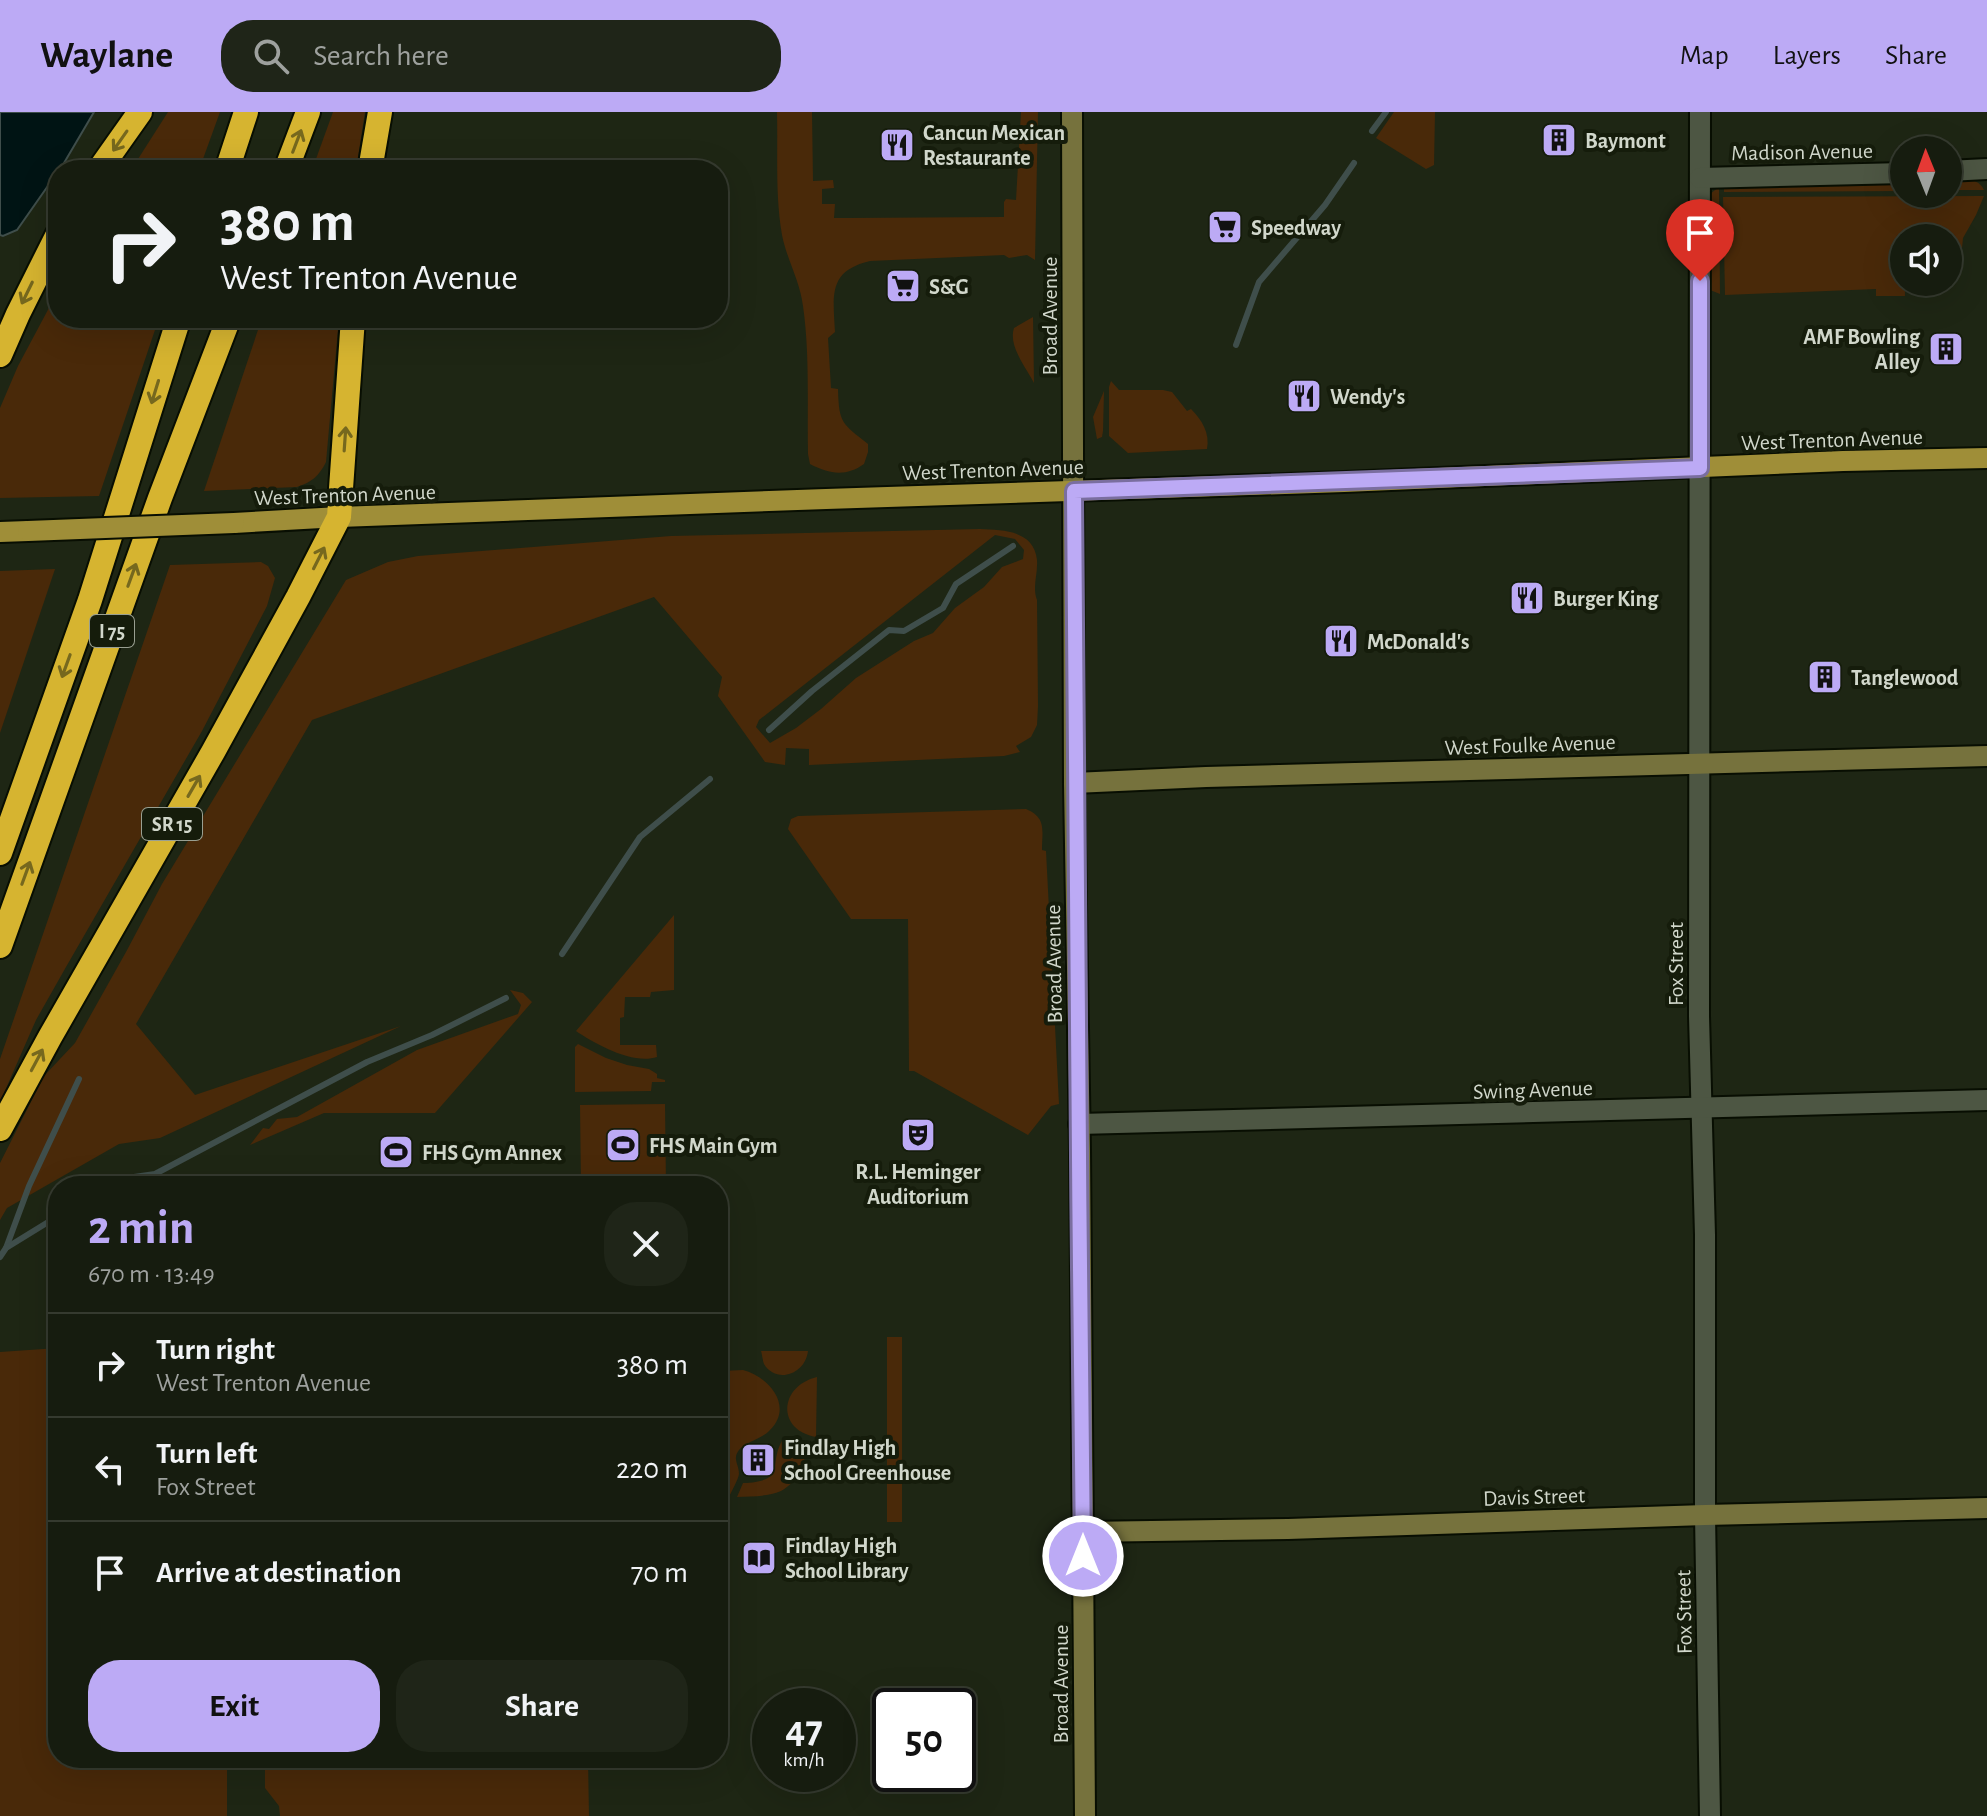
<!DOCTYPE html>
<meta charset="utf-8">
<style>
:root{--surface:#161c0f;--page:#1f2518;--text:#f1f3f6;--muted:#9ea19e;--line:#353a2f;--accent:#bcaaf5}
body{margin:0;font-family:"Alegreya Sans",sans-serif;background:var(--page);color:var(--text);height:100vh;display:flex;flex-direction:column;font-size:30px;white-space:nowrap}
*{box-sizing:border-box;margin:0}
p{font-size:26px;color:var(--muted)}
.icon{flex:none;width:44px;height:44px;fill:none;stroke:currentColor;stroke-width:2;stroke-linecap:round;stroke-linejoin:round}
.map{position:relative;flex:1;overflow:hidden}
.drawer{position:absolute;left:48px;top:1064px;width:680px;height:592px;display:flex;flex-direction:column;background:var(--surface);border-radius:32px;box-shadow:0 8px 32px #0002,0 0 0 2px var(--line)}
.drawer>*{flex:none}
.banner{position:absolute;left:48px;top:48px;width:680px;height:168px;border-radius:32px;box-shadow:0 8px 32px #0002,0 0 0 2px var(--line);background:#161c0f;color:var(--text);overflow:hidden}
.needle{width:52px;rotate:359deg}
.tools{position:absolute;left:1890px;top:24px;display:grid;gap:16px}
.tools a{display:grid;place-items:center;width:72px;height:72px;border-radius:50%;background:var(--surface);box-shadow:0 8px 32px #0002,0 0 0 2px var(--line);font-size:40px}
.speed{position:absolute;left:752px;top:1576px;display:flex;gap:16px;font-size:40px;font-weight:700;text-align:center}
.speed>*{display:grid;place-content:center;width:104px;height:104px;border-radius:50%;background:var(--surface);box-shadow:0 8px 32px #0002,0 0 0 2px var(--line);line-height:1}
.speed small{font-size:20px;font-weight:400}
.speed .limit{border:4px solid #111;border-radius:12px;background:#fff;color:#111}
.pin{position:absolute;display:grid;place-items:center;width:68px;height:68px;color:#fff;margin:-82px -34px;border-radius:50% 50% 50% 0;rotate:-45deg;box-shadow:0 0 8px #0007}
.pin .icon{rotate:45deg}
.me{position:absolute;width:88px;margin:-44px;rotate:0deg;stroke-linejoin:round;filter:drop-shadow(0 0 6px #0008)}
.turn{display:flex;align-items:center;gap:28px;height:168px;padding:0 40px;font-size:36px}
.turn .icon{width:104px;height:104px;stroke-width:2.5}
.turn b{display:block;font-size:56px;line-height:68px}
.round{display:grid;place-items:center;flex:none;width:84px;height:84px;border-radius:32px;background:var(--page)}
.overview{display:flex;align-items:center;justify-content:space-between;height:136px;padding:0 40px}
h1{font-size:48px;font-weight:700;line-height:60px;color:var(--accent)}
.cta{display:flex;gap:16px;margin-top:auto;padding:16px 40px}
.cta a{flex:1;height:92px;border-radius:32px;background:var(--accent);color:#111;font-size:32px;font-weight:700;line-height:92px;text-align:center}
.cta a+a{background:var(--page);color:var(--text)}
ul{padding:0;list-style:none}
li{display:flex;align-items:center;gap:24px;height:104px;padding:0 40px;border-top:2px solid var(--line)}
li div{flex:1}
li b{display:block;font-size:30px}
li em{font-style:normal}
header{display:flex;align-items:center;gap:48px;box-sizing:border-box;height:112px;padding:0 40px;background:var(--accent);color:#111}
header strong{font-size:38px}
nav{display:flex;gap:44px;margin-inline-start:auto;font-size:28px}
.search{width:560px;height:72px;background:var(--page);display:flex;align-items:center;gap:20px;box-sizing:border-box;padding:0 28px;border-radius:32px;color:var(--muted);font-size:30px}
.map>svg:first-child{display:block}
.green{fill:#492909;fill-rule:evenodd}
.water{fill:#001414;stroke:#3f4e4b;stroke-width:2}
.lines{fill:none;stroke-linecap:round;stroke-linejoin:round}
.stream{stroke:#3f4e4b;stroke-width:6}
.street-casing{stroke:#080e02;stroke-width:24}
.secondary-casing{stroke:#080e02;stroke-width:24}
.primary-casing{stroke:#080e02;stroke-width:24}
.highway-casing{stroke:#080e02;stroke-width:28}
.street{stroke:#4d5643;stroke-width:20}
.secondary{stroke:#76723d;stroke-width:20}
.primary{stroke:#9f8e38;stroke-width:20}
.highway{stroke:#d6b430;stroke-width:24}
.primary-bridge-casing{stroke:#080e02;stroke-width:24;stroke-linecap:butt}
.primary-bridge{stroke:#9f8e38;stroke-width:20}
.oneway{stroke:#76681e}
.route-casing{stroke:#7a6e9f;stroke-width:20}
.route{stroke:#bcaaf5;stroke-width:14}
.labels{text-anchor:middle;stroke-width:8;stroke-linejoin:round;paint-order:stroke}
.shield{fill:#151c0b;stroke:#999f91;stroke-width:2}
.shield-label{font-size:20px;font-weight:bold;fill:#d1d7cb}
.poi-label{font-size:22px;font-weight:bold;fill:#d1d7cb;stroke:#151c0b;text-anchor:start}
.street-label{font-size:22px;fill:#d1d7cb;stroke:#151c0b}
</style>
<header>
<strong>Waylane</strong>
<div class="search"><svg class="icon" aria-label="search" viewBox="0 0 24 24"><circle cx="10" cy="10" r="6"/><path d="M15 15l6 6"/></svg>Search here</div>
<nav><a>Map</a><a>Layers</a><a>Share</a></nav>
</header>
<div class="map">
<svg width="1987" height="1704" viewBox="0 0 1987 1704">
<rect width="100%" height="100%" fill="#1e2614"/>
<g class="green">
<path d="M168,0h52l-21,58h-68z"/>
<path d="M333,0h32l-9,58h-44z"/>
<path d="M777,0h35l1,69 20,-1 1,8 -12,1v15h13l-1,14h13l157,-1v-15l2,-3 10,1 5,-88h17l-3,148 -8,-5 -18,3 -5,-3 -134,6c-42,10 -37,34 -35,71l-7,6 3,50 7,1c1,35 4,34 30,55v8l-4,12c-18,13 -35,10 -54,0l-2,-10c-1,-48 2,-99 -5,-148 -3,-25 -16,-46 -21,-71 -7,-40 -4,-82 -5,-123z"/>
<path d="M1394,0h41l-1,53 -8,4 -50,-31z"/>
<path d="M1948,68c13,0 30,-4 36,10h-36z"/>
<path d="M1904,69v10l-180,1v-5z"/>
<path d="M1719,75l1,107 -10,-4v-96z"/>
<path d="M1984,84l-8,19 -13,23 -3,31h-12v-31h-44l1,58h-29v-7l-151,6 -2,-98z"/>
<path d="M58,179v27h101l-60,178 -99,2v-90l18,-42z"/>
<path d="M1033,205l1,66c-8,-16 -26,-37 -20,-55z"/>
<path d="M262,206h77l-13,144c-7,14 -14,20 -29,25l-93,4z"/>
<path d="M1111,269l8,9h44l9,2 15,19 4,-2c11,11 19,24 16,40l-79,4 -19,-17v-49z"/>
<path d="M1104,279l-1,40 -1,6 -5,2 -4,-22z"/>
<path d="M980,417c23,1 54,1 57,31 1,15 -5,26 0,40l1,106 -1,19 -6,12 -15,9 4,6 -16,4 -195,9v-16l-23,-1 -1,17 -20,-3 -47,-66 4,-19 -68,-80 -342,123 -176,304 59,71 206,-69 -241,112 -41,6 -112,64 -7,12v-57l44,-87 31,-33 51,-91 36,-68 184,-304 42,-18 30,-6 253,-20zM995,423l20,4 9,11 -1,9 -21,8 -18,20 -29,21 -22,25 -19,8 -58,37 -35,31 -25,19 -26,15 -14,-16 3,-7z"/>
<path d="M261,450l7,4 7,12 -8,28 -65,125 -136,236 -30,53 -36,82v-43l170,-494z"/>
<path d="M55,457l-55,164v-162z"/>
<path d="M1026,697c21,9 16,21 16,41l4,1 13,253 -8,2 -23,29 -114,-64h-5l-1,-152h-57l-63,-90 3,-10 7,-3z"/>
<path d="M674,803v75l-23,2 -1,5h-25l-1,20 -4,1v27h36l1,12c-24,8 -62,-13 -81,-26z"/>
<path d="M510,878l13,3 9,9 -97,111h-111l-74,32 13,-17 6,1 8,-10 20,-2 120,-67 101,-36 3,-9z"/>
<path d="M578,932l28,14 21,7 22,4 8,5v4l8,2v2h-13l-1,9 -76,1v-45z"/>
<path d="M665,992l1,82h-85l-1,-81z"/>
<rect x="887" y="1225" width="15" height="185"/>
<path d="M58,1236v410h169v58h-227v-464z"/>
<path d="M761,1239h47c-3,24 -32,33 -44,13 -1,-2 -2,-10 -3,-13z"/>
<path d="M743,1258c26,7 51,36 27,60 -8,9 -23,11 -31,20 -7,9 0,14 0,24 -1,6 -7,16 -10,23l-7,-1v-125z"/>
<path d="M817,1265l-1,60c-40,-7 -37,-51 1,-60z"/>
<path d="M791,1325c27,10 9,44 -10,54 -14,6 -29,5 -44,6l6,-14c45,-2 24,-17 40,-44z"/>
<path d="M757,1337c9,3 14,6 13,17l-8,7c-8,0 -14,0 -18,-9h5l1,3h16v-12h-16l-1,4 -4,1c0,-8 6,-9 12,-11z"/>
<path d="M265,1646h323l1,58h-309l-1,-10 -14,-18z"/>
</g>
<path class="water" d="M0,0h94l-30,51 -47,67 -14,6 -3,-1z"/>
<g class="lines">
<g class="stream">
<path d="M1372,19l14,-19"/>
<path d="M1236,233l23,-63 66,-77 29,-42"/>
<path d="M769,618l43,-39 77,-61 15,1 39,-23 13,-24 57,-38"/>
<path d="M562,842l78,-117 70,-58"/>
<path d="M108,1074l12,-7 35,-5 212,-112 65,-27 74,-37"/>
<path d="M6,1136l23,-62 50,-107"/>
<path d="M0,1145l6,-9 52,-32"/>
</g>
<g class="street-casing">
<g id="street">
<path d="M1700,0l-1,904 6,219v280l5,301"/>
<path d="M1948,59l39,-2"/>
<path d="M1700,66l204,-5"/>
<path d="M1079,1012l908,-24"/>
</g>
</g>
<g class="secondary-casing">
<g id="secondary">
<path d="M1072,0l2,671 6,368 5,665"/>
<path d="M1074,671l132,-6 781,-21"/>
<path d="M1083,1420l205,-3 417,-14 282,-7"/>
</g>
</g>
<g class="primary-casing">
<g id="primary">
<path d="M234,411l105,-6 487,-18 518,-17 499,-21 144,-3"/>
<path d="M0,420l28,-1"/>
</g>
</g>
<g class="highway-casing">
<g id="highway">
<path d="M99,58l41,-58"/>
<path d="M227,58l19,-58"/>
<path d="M286,58l22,-58"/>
<path d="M370,58l10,-58"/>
<path d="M0,243l18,-41 40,-80"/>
<path d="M0,741l90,-253 89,-282"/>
<path d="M0,834l160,-448 69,-180"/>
<path d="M0,1017l50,-92 163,-285 85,-155 41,-80 14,-199"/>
</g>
</g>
<use href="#street" class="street"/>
<use href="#secondary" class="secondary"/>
<use href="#primary" class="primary"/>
<use href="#highway" class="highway"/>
<g class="primary-bridge-casing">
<path id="primary-bridge" d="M28,419l206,-8"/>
</g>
<use href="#primary-bridge" class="primary-bridge"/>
</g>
<defs><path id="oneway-shaft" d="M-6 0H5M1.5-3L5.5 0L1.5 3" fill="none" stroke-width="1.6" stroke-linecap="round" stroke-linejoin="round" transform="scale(2)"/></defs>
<g class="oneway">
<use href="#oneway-shaft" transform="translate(120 29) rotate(125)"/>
<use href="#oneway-shaft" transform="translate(297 29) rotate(-69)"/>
<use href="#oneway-shaft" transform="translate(27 181) rotate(116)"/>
<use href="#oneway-shaft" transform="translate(155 280) rotate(107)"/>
<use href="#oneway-shaft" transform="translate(345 327) rotate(-86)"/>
<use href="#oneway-shaft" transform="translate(319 446) rotate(-63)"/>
<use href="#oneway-shaft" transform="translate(132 463) rotate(-70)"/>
<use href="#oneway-shaft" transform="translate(66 554) rotate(110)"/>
<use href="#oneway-shaft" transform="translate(194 674) rotate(-60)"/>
<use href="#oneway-shaft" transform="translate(26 761) rotate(-70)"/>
<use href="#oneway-shaft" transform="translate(37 948) rotate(-62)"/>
</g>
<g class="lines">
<g class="route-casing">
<path id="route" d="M1083,1444c-3,-355 -9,-710 -9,-1065l626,-23v-187"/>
</g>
<use href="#route" class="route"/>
</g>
<defs>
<g id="building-square" transform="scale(1.8)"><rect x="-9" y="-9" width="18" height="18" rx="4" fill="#bcaaf5" stroke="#151c0b"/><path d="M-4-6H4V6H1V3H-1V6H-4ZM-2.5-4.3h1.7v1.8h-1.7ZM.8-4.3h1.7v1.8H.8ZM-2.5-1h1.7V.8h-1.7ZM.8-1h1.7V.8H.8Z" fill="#111"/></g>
<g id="restaurant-square" transform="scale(1.8)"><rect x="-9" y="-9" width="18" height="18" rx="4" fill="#bcaaf5" stroke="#151c0b"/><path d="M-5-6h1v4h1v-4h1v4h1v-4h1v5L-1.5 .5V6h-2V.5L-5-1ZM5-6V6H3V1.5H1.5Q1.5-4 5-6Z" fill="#111"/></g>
<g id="supermarket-square" transform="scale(1.8)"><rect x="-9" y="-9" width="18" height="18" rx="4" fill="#bcaaf5" stroke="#151c0b"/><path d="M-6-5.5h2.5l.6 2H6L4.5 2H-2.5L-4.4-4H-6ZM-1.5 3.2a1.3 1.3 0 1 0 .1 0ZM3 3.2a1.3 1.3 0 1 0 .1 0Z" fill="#111"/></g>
<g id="theatre-square" transform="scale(1.8)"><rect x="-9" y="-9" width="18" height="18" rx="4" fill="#bcaaf5" stroke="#151c0b"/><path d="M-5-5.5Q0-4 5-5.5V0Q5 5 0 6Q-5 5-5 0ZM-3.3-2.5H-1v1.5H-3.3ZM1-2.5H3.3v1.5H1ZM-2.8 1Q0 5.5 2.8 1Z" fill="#111"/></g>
<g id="stadium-square" transform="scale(1.8)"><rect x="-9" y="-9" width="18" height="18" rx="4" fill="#bcaaf5" stroke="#151c0b"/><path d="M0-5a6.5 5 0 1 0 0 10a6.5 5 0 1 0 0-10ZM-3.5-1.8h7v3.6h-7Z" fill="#111"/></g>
<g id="library-square" transform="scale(1.8)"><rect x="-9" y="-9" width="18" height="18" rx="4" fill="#bcaaf5" stroke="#151c0b"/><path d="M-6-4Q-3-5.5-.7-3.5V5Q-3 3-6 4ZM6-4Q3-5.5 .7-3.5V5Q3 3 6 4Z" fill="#111"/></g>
</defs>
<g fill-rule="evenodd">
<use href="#building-square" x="1559" y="28"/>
<use href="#restaurant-square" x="897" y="33"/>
<use href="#supermarket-square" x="1225" y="115"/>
<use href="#supermarket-square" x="903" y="174"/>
<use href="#building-square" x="1946" y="237"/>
<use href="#restaurant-square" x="1304" y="284"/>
<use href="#restaurant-square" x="1527" y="486"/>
<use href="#restaurant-square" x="1341" y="529"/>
<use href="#building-square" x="1825" y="565"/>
<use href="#theatre-square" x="918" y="1023"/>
<use href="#stadium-square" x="623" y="1033"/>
<use href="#stadium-square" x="396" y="1040"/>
<use href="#building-square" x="758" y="1348"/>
<use href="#library-square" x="759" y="1446"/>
</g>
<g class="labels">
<g class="shield">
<rect x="90" y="503" width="44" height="32" rx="6"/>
<rect x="142" y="696" width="60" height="32" rx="6"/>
</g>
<g class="shield-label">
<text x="112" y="526">I 75</text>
<text x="172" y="719">SR 15</text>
</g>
<g class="poi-label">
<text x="923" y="28">Cancun Mexican<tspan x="923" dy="25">Restaurante</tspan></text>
<text x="1585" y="36">Baymont</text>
<text x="1251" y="123">Speedway</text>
<text x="929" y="182">S&amp;G</text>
<text x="1920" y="232" text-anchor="end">AMF Bowling<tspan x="1920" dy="25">Alley</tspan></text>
<text x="1330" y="292">Wendy's</text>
<text x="1553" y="494">Burger King</text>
<text x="1367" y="537">McDonald's</text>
<text x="1851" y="573">Tanglewood</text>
<text x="649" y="1041">FHS Main Gym</text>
<text x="422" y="1048">FHS Gym Annex</text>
<text x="918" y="1067" text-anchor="middle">R.L. Heminger<tspan x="918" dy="25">Auditorium</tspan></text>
<text x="784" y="1343">Findlay High<tspan x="784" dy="25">School Greenhouse</tspan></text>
<text x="785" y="1441">Findlay High<tspan x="785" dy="25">School Library</tspan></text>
</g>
<g class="street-label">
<text transform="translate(1802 39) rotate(-1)" y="8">Madison Avenue</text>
<text transform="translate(1049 204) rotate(-90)" y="8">Broad Avenue</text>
<text transform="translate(1832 327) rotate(-2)" y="8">West Trenton Avenue</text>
<text transform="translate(993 357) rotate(-2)" y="8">West Trenton Avenue</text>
<text transform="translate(345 382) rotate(-2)" y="8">West Trenton Avenue</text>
<text transform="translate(1530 632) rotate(-2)" y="8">West Foulke Avenue</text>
<text transform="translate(1053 852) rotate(-91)" y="8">Broad Avenue</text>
<text transform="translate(1675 852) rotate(-90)" y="8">Fox Street</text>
<text transform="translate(1533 977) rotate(-2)" y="8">Swing Avenue</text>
<text transform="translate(1534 1384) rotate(-2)" y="8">Davis Street</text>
<text transform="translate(1683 1500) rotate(-91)" y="8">Fox Street</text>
<text transform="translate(1060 1572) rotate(-90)" y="8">Broad Avenue</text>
</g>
</g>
</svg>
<div class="tools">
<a><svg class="needle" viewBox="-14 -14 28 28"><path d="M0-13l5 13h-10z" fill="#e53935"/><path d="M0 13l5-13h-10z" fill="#9ea19e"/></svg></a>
<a><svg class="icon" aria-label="sound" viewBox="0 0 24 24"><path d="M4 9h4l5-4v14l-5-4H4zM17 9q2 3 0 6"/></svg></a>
</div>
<div class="speed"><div>47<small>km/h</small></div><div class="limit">50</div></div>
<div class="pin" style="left:1700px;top:169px;background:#d93025"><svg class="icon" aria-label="arrive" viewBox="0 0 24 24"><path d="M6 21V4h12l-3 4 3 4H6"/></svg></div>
<svg class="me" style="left:1083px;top:1444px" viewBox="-20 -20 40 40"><circle r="17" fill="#bcaaf5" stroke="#fff" stroke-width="3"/><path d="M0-11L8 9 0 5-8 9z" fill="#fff"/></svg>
<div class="banner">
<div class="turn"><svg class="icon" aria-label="right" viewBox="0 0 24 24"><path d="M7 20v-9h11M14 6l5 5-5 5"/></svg><div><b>380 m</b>West Trenton Avenue</div></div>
</div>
<section class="drawer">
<div class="overview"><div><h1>2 min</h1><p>670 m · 13:49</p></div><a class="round"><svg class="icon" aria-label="close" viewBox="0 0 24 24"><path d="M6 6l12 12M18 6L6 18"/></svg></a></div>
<ul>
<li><svg class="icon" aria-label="right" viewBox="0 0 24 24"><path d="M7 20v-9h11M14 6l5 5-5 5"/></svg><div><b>Turn right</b><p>West Trenton Avenue</p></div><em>380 m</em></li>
<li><svg class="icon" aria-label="left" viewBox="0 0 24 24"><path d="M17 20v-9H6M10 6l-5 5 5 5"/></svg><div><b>Turn left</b><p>Fox Street</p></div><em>220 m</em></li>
<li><svg class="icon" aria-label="arrive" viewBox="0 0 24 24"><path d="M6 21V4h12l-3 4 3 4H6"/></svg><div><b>Arrive at destination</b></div><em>70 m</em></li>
</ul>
<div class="cta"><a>Exit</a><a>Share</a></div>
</section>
</div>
